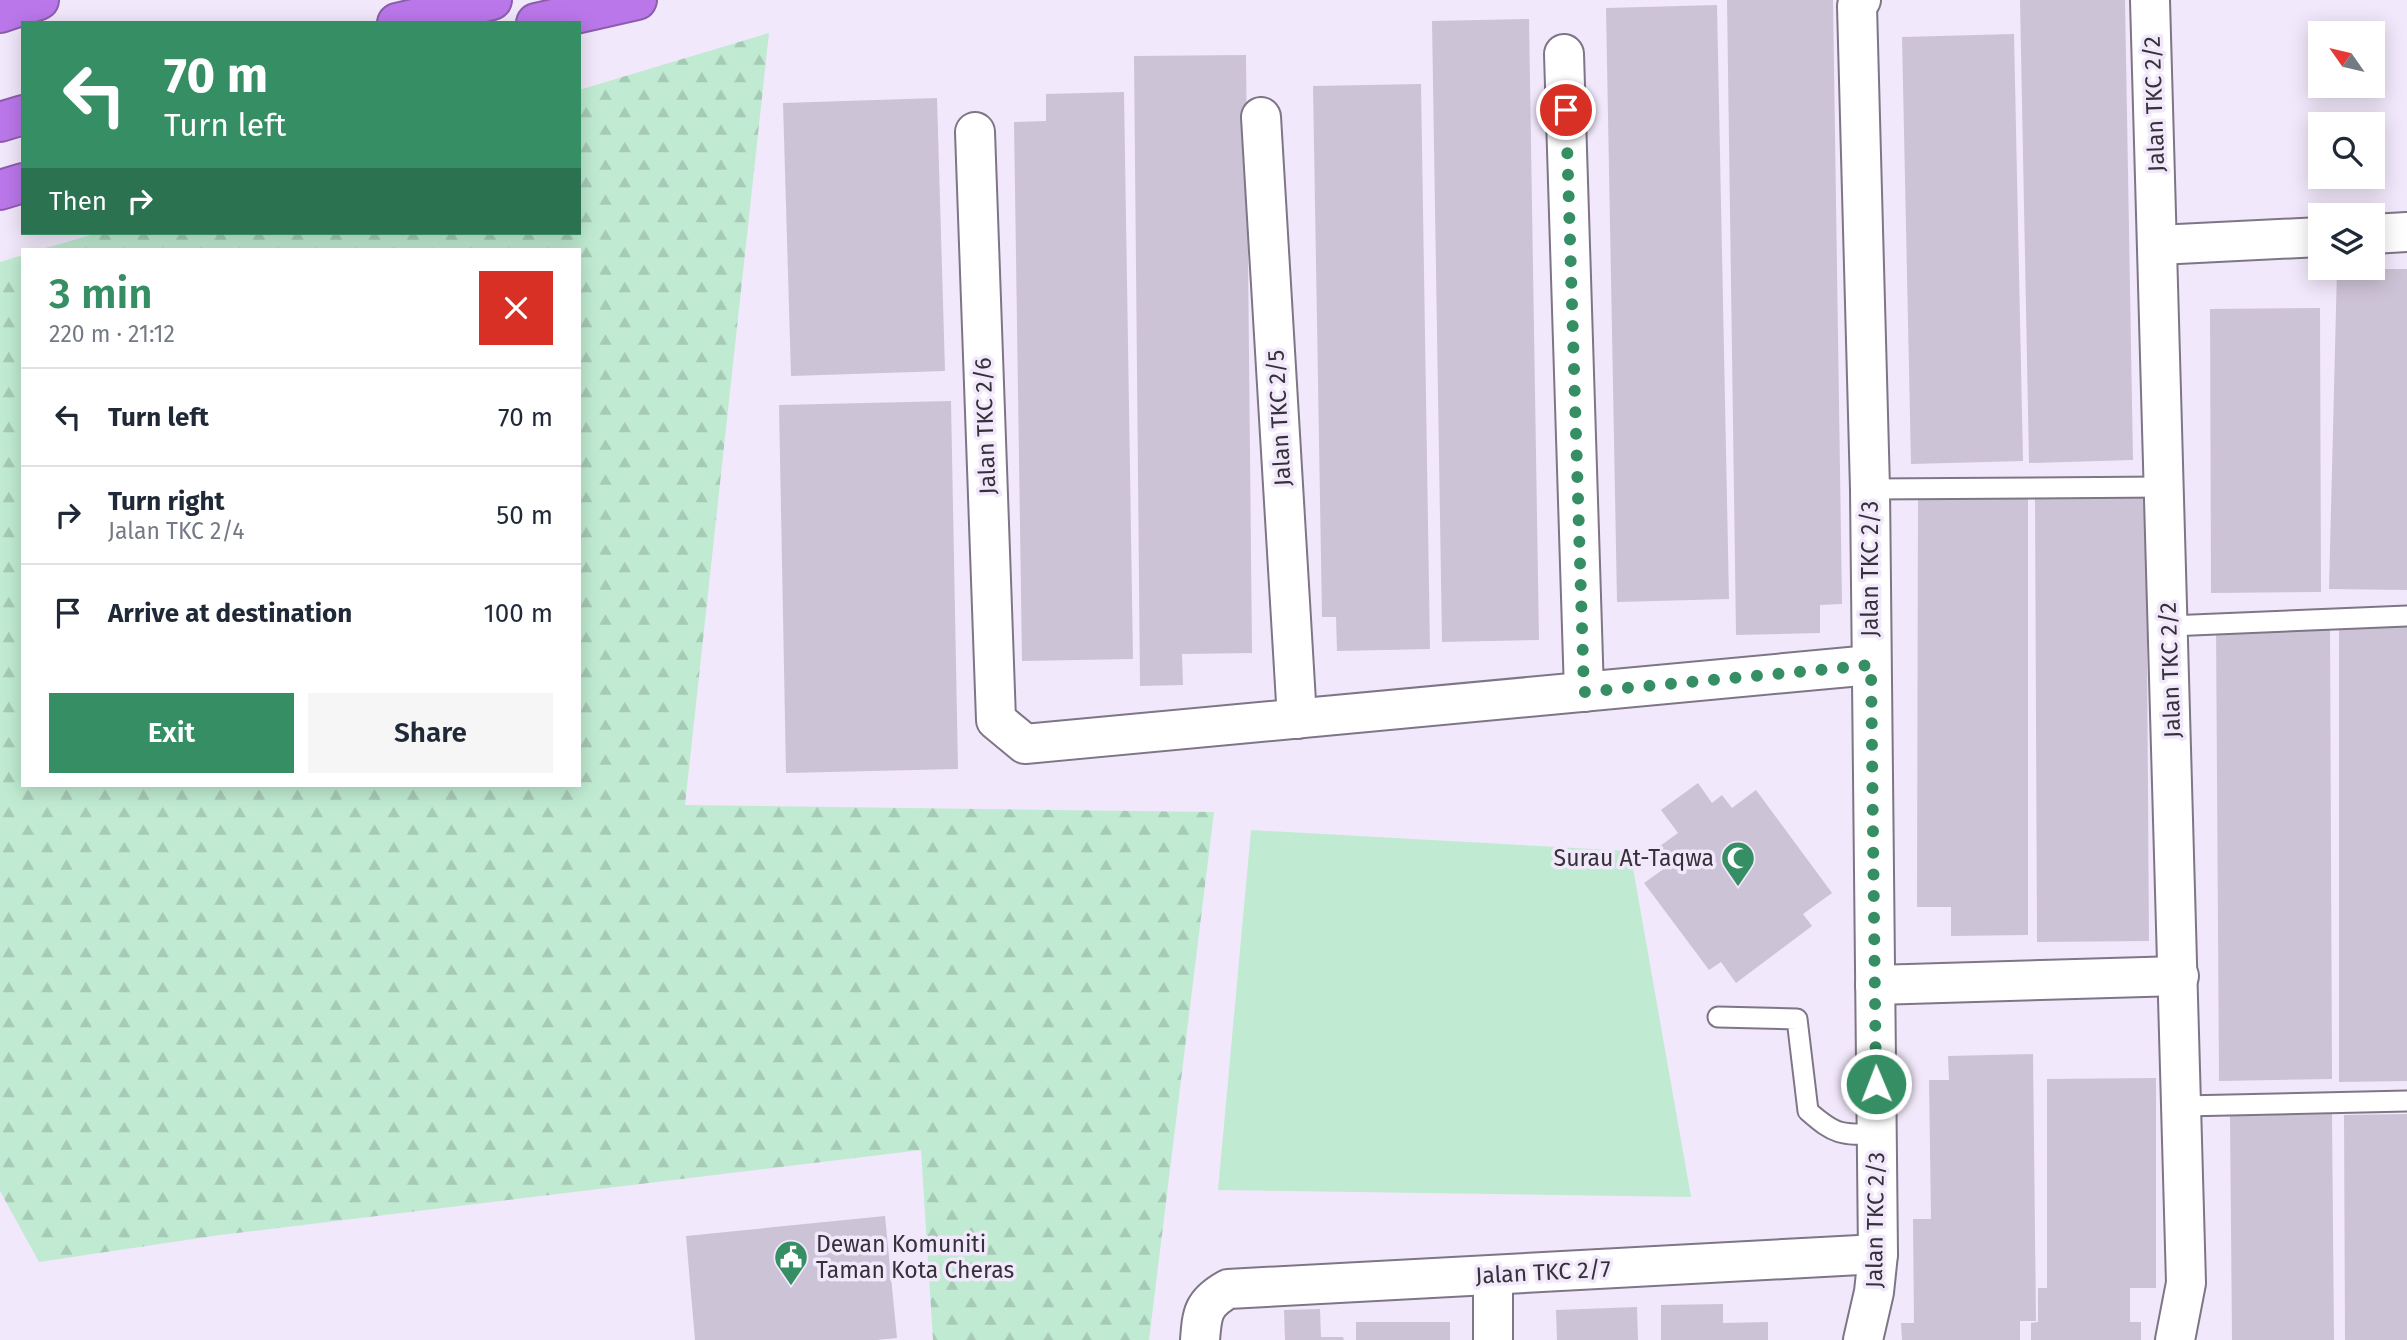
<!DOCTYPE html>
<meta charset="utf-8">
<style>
:root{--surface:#fff;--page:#f6f6f7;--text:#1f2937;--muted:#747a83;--line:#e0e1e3;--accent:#368f64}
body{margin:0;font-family:"Fira Sans",sans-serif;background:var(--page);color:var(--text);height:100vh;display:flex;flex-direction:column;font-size:26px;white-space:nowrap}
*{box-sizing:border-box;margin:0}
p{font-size:23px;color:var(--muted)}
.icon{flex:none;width:38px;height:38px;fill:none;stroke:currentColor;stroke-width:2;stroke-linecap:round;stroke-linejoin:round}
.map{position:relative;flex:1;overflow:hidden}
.drawer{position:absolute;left:21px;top:248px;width:560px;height:539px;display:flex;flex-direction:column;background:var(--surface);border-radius:0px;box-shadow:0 4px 18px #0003}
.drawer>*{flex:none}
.guide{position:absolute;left:21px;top:21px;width:560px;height:214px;border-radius:0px;box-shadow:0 4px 18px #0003;background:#368f64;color:#fff;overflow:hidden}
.needle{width:46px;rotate:304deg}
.tools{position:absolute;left:2308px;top:21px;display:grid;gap:14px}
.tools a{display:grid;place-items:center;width:77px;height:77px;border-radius:0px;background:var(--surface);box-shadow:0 4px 18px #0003;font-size:35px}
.pin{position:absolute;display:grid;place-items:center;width:60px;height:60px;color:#fff;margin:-30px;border:4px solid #fff;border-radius:50%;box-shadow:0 2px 7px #0007}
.me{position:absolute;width:77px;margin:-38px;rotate:359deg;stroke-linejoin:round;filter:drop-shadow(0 0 5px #0008)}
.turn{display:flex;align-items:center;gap:24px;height:147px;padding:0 28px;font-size:32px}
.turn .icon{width:91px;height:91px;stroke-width:2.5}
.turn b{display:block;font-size:49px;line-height:60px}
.then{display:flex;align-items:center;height:66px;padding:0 28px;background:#0003;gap:14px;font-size:26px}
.round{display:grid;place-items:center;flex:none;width:74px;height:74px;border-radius:0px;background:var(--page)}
.headline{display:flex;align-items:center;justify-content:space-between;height:119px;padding:0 28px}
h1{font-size:42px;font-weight:600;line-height:52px;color:var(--accent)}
.cta{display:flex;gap:14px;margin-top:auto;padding:14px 28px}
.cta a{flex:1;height:80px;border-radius:0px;background:var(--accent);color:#fff;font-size:28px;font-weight:600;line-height:80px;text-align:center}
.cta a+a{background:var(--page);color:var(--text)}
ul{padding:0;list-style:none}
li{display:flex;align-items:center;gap:21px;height:98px;padding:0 28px;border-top:2px solid var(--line)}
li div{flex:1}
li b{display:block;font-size:26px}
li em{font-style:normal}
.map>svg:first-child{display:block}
.grass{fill:#c0ebd2}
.forest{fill:url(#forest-firs)}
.building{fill:#cdc3d6}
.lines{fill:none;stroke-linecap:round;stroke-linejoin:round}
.service-casing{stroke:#7e7586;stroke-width:23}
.minor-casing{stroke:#7e7586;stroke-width:42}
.motorway-casing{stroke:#8b5eac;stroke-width:42}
.service{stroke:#fff;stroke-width:19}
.minor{stroke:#fff;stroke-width:38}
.motorway{stroke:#ba77ea;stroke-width:38}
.route{stroke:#368f64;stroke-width:12;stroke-dasharray:0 21.6}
.labels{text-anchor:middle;stroke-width:7;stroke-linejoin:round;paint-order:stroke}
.street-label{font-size:23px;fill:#353138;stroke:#f2e8fb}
.poi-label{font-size:23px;fill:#353138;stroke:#f2e8fb;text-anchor:end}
</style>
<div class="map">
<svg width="2407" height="1340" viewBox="0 0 2407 1340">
<defs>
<pattern id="forest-firs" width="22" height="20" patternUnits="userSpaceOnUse" patternTransform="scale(1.75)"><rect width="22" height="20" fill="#c0ebd2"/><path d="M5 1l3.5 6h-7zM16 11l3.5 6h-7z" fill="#a6cab5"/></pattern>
</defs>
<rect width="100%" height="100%" fill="#f2e8fb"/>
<path class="grass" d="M1251,830l379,21 61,346 -473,-7z"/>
<path class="forest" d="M769,33l-84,772 529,7 -65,528h-216l-12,-190 -701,85 -181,27 -39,-71v-929l23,-7v531h556v-536h-540l59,-17h481v-143z"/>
<g class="building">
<path d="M1727,0h106l9,604 -22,1v28l-84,2z"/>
<path d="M2020,0h105l8,460 -104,3z"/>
<path d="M1717,5l12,594 -112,3 -11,-594z"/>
<path d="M1529,19l10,621 -97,2 -10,-621z"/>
<path d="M2014,34l9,427 -112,3 -9,-427z"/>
<path d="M1246,55l6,598 -70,1 1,31 -43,1 -6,-630z"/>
<path d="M1421,84l9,565 -93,2 -1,-34h-14l-9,-531z"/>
<path d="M1124,92l9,567 -111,2 -8,-539 32,-1v-27z"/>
<path d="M937,98l8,273 -154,5 -8,-273z"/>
<path d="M2337,269h70v321l-78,-1z"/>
<path d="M2320,308l1,284 -110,1 -1,-284z"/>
<path d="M951,401l7,368 -172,4 -7,-368z"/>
<path d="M2146,494l3,447 -112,1 -2,-446z"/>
<path d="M2028,496v439l-77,1v-29h-34l1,-410z"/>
<path d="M2339,621h68v460l-68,1z"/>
<path d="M2330,623l2,456 -113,2 -3,-457z"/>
<path d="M1698,783l14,20 10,-8 10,13 24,-18 76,103 -29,21 9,12 -76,57 -15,-21 -12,8 -65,-87 21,-15 -12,-17 25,-18 -17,-23z"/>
<path d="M2033,1054l3,267h-16v19h-118l-1,-17h13l-1,-104h18l-2,-139h20l-1,-24z"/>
<path d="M2156,1078v210h-26v34h11v18h-110v-17l7,-1v-34h9v-209z"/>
<path d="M2332,1114l2,226h-102l-2,-224z"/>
<path d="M2407,1114v226h-62l-1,-225z"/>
<path d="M885,1216l12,122 -20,2h-182l-9,-104z"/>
<path d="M1723,1304v19l45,-1v18h-107v-35z"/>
<path d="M1637,1307l1,33h-81l-1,-30z"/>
<path d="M1320,1309l1,28h22l1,3h-59l-1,-30z"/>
<rect x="1356" y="1322" width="94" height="18"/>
</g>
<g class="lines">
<g class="service-casing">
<g id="service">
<path d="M1870,489l294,-2"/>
<path d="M2169,626l238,-10"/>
<path d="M1718,1017l79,2 11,92c27,24 33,24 69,23"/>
<path d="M2183,1106l224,-5"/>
</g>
</g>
<g class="minor-casing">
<g id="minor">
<path d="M1861,0l-4,6 13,483 8,765 -4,38 -11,48"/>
<path d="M2150,0l36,1283 -11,57"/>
<path d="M1564,54l20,638"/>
<path d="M1261,117l36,602"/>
<path d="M975,132l21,588 29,24 846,-79"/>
<path d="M2373,234l34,-2"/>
<path d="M2158,245l162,-8"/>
<path d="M1875,985l304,-9"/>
<path d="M1200,1340c2,-27 3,-37 28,-51l650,-35"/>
<path d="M1493,1340v-65"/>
</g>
</g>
<g class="motorway-casing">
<g id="motorway">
<path d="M0,13l39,-13"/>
<path d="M397,23l95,-23"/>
<path d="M536,23l101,-23"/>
<path d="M0,122l23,-7"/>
<path d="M0,190l23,-7"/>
</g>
</g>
<use href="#service" class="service"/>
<use href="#minor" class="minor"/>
<use href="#motorway" class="motorway"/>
</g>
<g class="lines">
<path class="route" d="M1566,110l18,582 287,-27 5,419"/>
</g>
<defs>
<g id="mosque-pin" transform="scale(1.75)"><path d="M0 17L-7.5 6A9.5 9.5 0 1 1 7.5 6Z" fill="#368f64" stroke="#f2e8fb"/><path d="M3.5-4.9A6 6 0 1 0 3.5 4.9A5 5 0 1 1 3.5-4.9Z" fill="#fff"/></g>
<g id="civic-pin" transform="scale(1.75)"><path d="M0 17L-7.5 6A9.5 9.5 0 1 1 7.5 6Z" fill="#368f64" stroke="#f2e8fb"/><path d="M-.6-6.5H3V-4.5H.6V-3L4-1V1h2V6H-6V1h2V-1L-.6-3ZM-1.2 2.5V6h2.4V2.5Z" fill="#fff"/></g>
</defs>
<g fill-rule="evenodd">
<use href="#mosque-pin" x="1738" y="858"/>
<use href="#civic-pin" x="791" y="1257"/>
</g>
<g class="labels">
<g class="street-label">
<text transform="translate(2154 104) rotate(-92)" y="8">Jalan TKC 2/2</text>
<text transform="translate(1279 418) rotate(-93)" y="8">Jalan TKC 2/5</text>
<text transform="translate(985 426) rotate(-92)" y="8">Jalan TKC 2/6</text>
<text transform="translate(1870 569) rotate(-90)" y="8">Jalan TKC 2/3</text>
<text transform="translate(2170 670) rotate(-92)" y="8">Jalan TKC 2/2</text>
<text transform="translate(1875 1220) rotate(-89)" y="8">Jalan TKC 2/3</text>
<text transform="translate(1543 1272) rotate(-3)" y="8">Jalan TKC 2/7</text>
</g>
<g class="poi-label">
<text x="1714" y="866">Surau At-Taqwa</text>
<text x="816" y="1252" text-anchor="start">Dewan Komuniti<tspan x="816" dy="26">Taman Kota Cheras</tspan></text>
</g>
</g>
</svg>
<div class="tools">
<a><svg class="needle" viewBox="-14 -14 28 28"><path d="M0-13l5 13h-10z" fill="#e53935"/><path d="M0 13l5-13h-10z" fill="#747a83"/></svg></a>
<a><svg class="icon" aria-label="search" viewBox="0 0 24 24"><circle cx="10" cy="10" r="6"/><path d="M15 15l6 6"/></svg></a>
<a><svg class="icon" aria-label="layers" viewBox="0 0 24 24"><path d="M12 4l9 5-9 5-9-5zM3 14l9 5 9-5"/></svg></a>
</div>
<div class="pin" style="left:1566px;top:110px;background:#d93025"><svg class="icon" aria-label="arrive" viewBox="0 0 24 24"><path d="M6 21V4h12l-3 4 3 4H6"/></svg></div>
<svg class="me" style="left:1876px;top:1084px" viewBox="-20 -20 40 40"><circle r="17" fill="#368f64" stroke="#fff" stroke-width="3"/><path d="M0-11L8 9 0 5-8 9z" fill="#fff"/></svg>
<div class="guide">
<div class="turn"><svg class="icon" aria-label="left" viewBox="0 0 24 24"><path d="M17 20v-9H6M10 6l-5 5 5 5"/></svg><div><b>70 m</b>Turn left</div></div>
<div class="then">Then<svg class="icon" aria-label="right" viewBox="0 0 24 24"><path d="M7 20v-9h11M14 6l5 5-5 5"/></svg></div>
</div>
<section class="drawer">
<div class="headline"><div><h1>3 min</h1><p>220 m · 21:12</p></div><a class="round" style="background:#d93025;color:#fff"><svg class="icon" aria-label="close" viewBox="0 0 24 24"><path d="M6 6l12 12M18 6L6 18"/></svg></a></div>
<ul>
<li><svg class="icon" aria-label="left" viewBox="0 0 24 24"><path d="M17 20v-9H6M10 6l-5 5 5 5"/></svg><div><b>Turn left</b></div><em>70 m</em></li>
<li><svg class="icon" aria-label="right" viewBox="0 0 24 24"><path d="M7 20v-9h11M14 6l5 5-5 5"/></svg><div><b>Turn right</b><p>Jalan TKC 2/4</p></div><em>50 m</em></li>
<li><svg class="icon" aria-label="arrive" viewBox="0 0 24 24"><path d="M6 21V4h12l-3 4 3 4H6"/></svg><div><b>Arrive at destination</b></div><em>100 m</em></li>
</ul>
<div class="cta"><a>Exit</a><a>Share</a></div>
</section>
</div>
